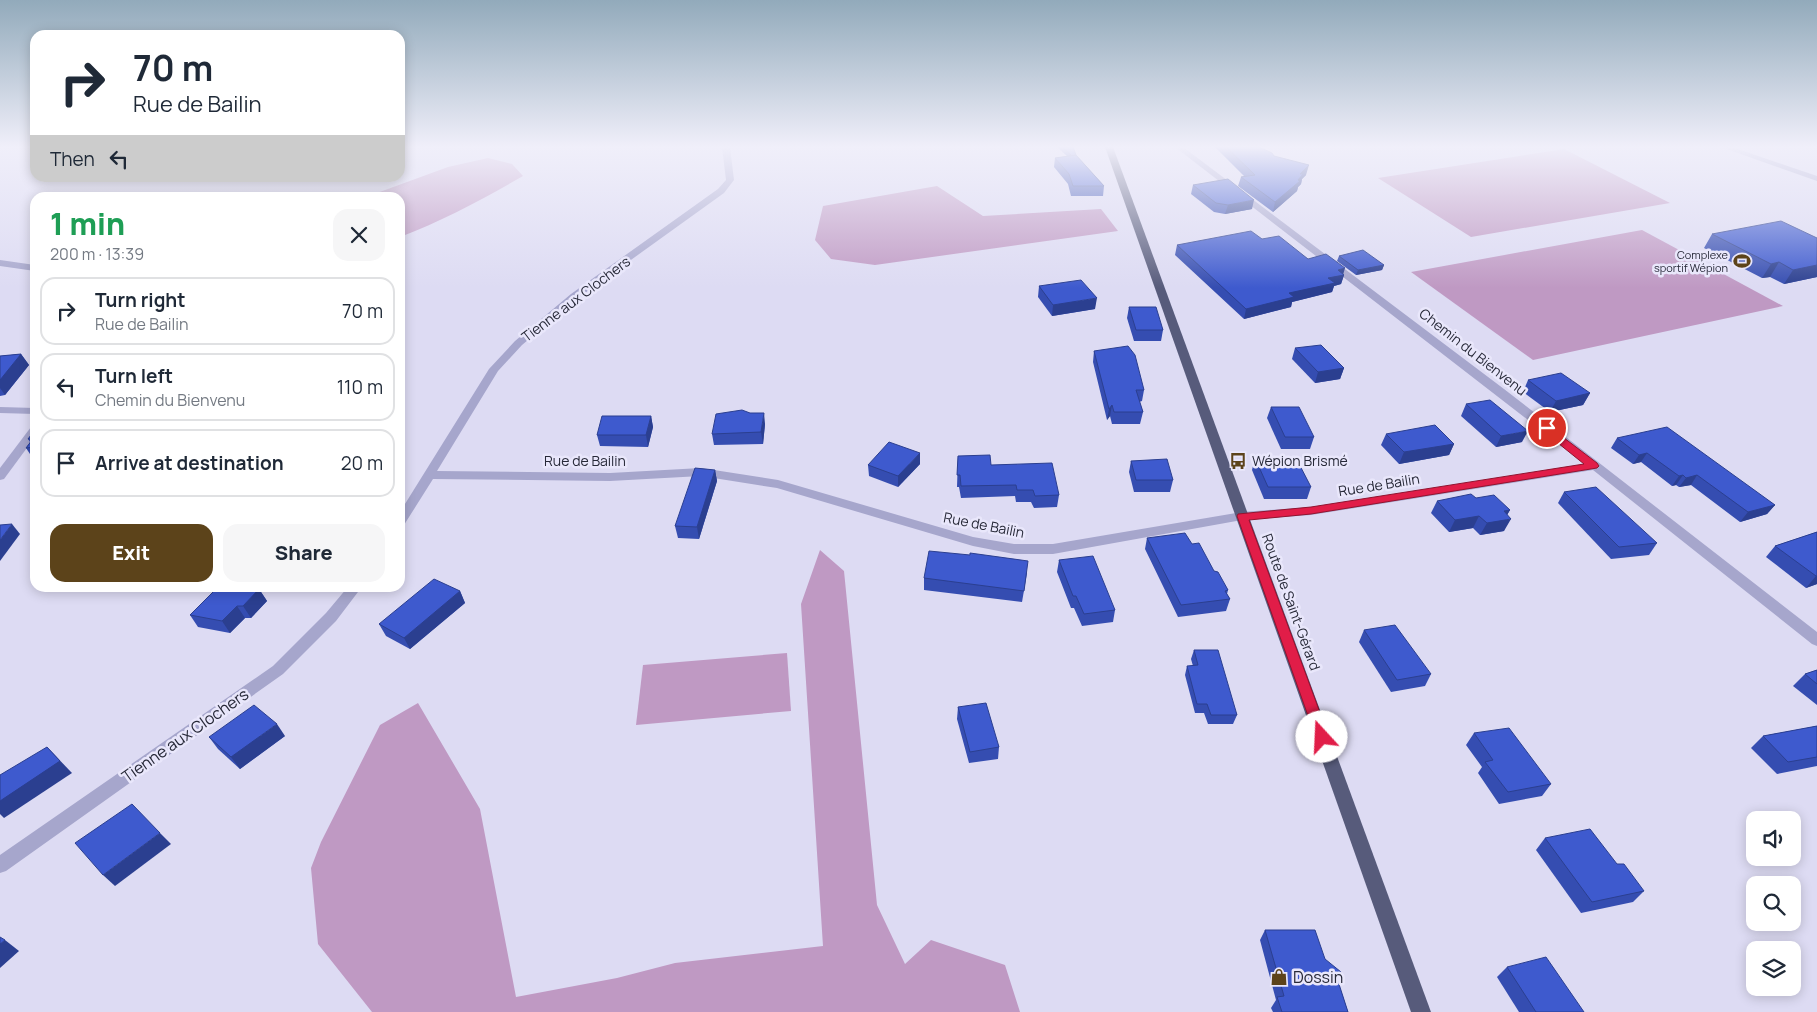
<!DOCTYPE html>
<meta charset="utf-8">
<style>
:root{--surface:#fff;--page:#f6f6f7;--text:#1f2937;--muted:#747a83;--line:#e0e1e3;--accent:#5c431a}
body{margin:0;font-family:Manrope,sans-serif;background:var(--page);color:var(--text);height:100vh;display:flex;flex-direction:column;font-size:19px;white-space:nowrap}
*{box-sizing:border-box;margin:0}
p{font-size:16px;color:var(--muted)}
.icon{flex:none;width:28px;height:28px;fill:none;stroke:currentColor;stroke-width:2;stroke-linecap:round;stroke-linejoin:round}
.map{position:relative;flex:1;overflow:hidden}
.drawer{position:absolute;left:30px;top:192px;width:375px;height:400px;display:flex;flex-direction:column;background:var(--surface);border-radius:15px;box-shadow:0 2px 12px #0003}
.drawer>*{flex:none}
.guide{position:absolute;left:30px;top:30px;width:375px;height:152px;border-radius:15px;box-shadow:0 2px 12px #0003;background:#fff;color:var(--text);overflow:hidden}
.controls{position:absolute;left:1746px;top:811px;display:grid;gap:10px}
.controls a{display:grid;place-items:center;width:55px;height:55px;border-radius:10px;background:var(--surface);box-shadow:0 2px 12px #0003;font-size:25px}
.pin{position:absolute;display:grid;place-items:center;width:42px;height:42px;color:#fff;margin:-21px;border:2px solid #fff;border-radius:50%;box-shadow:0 1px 5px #0007}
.me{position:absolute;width:55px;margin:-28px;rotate:340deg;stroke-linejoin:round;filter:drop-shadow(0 0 4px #0008)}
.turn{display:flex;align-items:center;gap:18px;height:105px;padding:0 20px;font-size:22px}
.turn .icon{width:65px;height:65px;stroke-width:2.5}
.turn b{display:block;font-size:35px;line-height:42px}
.then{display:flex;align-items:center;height:48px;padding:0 20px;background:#0003;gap:10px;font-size:19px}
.round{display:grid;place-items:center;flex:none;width:52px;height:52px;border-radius:15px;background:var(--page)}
.summary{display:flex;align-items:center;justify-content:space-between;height:85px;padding:0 20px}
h1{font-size:30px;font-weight:800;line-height:38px;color:#1e9e55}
.primary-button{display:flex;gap:10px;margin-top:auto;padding:10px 20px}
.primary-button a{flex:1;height:58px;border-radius:15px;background:var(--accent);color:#fff;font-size:20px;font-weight:800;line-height:58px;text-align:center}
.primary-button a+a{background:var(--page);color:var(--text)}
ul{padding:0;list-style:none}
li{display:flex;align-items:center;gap:15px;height:68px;margin:0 10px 8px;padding:0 10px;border:2px solid var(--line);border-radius:15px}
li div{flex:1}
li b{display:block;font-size:19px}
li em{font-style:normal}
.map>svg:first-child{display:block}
.green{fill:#bf99c3}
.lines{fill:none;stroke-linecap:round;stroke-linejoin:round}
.minor{fill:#a6a6cc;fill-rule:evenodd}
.major{fill:#575b7b;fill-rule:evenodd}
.wall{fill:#354db1}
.shaded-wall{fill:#2b3f90}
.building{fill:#3e5ace;stroke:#2b3f90}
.route{fill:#e11d48;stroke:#92132f}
.labels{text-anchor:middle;stroke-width:5;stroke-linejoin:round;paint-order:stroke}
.far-poi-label{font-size:11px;fill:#272938;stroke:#e9e7fb;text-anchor:end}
.street-label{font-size:14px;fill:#272938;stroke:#e9e7fb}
.poi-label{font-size:14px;fill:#272938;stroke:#e9e7fb;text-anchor:start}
.near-street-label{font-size:16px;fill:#272938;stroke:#e9e7fb}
.near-poi-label{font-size:16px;fill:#272938;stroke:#e9e7fb;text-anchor:start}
</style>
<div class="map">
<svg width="1817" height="1012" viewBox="0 0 1817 1012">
<rect width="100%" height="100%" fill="#dddbf3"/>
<g class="green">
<path d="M1564,149l106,54 -199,34 -93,-59z"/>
<path d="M488,158l24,6 11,12c-40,23 -79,44 -123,61v-39l-34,-1 82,-30z"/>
<path d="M937,186l46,30 118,-7 17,22 -243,34 -44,-6 -16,-19 8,-34z"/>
<path d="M1642,230l141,76 -250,54 -122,-88z"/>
<path d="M820,550l24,21 33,334 28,59 26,-24 74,25 15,47h-648l-54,-68 -7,-76 10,-26 59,-117 38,-22 62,106 36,188 101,-19 58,-15 148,-17 -22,-342z"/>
<path d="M787,653l4,58 -155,14 7,-60z"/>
</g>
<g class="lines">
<g class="minor">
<path d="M722,147h8l4,33 -10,13 -146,105 -56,47 -24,26 -61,100 173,2 91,-5 77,12 195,57 41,7h39l189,-32 69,-5 274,-43 -410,-317h8l321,242 313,243v14l-5,-2 -219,-174 -282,45 -69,5 -189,34h-39l-41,-8 -196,-58 -76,-12 -91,5 -177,-2 -29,46 -4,1v-14l89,-143 26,-28 56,-47 147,-105 8,-9z"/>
<path d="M1721,147h11l85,29v5z"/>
<path d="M0,260l35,5v6l-35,-5z"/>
<path d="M0,407l35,1v6l-35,-1z"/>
<path d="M35,425v12l-31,42 -4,1v-12l31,-41z"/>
<path d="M347,588h14l-25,33 -53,53 -277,197 -6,2v-18l273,-189 53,-53z"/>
</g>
<path class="major" d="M1105,147h8l318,865h-20z"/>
</g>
<g class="wall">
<path d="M1057,147h16l3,8 28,31 -1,10h-32l-3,-12 -14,-17 1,-9 12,-2z"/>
<path d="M1215,147h44l47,28 -4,4 -1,5 -3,3 -1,4 -24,21 -35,-26 3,-9 3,-1z"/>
<path d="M1193,185l59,24 -27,5 -11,-2 -23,-18z"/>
<path d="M1712,234l105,4v39l-33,7 -14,-7 -8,1 -58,-30z"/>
<path d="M1262,239l81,35 1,1 -3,9 -7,2 -2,6 -40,10 -1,5 -47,12 -69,-64 2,-10z"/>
<path d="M1339,256l45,9 -2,5 -26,5 -19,-14z"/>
<path d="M1039,286l56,23 -43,7 -14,-19z"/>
<path d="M1129,307l34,23 -2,11h-27l-7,-23z"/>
<path d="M1295,348l49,20 -4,11 -25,4 -23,-24z"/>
<path d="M1094,351l50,39 -2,11 -3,1 4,10 -3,12h-28l-2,-8 -3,4 -14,-58z"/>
<path d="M21,354l8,11 -24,30 -5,1v-40z"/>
<path d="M1528,380l62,13 -7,12 -33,7 -27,-20z"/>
<path d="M1466,404l56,38 -26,5 -35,-31z"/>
<path d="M1271,407l43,30 -4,12h-29l-14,-31z"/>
<path d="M651,416l2,11 -5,20 -48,-1 -3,-11z"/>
<path d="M765,424l-2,20 -49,1 -2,-11z"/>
<path d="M35,430v30h-1l-8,-12 4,-6 -2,-3z"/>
<path d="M1386,434l68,10 -5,11 -50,9 -18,-19z"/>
<path d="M1617,438l158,67 -8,9 -27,8 -49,-37 -12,2 -3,-2 -4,1 -31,-24 -8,2 -22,-16z"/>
<path d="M958,456l33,9 68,30 -2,12 -23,1 -3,-6h-15l-1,-6 -54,2 -2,-11h-2z"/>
<path d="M1255,458l56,29 -4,12h-43l-12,-29z"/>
<path d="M1131,461l42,19 -3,12h-36l-5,-20z"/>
<path d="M920,464l-22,23 -29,-11 -1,-11z"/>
<path d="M715,470l2,11 -18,58 -21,-1 -3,-12z"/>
<path d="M1564,492l93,51 -8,12 -38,4 -53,-56z"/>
<path d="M1476,498l34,12 -3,5 -3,16 -24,4 -7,-7 -24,4 -18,-19 6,-12z"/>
<path d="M1817,532v52l-11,4 -40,-31 9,-11z"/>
<path d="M1147,538l45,6 36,46 -1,4 3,5 -4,12 -48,6 -33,-68z"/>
<path d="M1059,560l56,50 -2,12 -31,4 -8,-18h-3l-14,-36z"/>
<path d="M1027,573l-5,29 -98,-12v-12z"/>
<path d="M259,589l8,12 -16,17h-6l-15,15 -32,-6 -8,-12z"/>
<path d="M460,591l5,12 -55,46 -24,-13 -7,-12z"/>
<path d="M1364,630l67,44 -6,12 -34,6 -32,-50z"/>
<path d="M1194,650l43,65 -4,9h-25l-4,-11h-9l-10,-38 2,-9h6l-2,-7z"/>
<path d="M1817,670v35l-24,-19 12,-12z"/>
<path d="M958,707l41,40 -1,12 -29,4 -12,-44z"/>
<path d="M1817,726v40l-40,8 -26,-26 12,-12z"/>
<path d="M1474,733l77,51 -9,12 -43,8 -21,-31 4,-6 -16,-22z"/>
<path d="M285,736l-45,33 -22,-20 -9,-12z"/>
<path d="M1545,838l99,53 -11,11 -52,11 -45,-63z"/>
<path d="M1265,930l60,29 12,19 11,34h-75l-2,-4 5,-8 -16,-60z"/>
<path d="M1507,967l77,45h-65l-22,-35z"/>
</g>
<g class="shaded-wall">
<path d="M1309,165l-3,10 -4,4 -1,5 -3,3 -1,4 -24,21 2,-10 25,-28z"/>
<path d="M1254,200l-2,9 -27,5 3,-9z"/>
<path d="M1779,262l-9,15 -8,1 9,-14z"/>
<path d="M1384,265l-2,5 -26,5 2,-5z"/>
<path d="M1817,265v12l-33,7 9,-14z"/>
<path d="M1345,268l-2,7h1l-3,9 -7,2 -2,6 -40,10 -1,5 -47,12 2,-10 82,-31 10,-8z"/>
<path d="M1097,298l-2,11 -43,7 1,-11z"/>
<path d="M21,354l8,11 -24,30 -5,-7v-8z"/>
<path d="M1344,368l-4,11 -25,4 3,-11z"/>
<path d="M1590,393l-7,12 -33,7 6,-11z"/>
<path d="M1112,405l-2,11 -3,4 2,-11z"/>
<path d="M764,413l1,11 -2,20 -2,-12z"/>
<path d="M651,416l2,11 -5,20 -2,-12z"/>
<path d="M1528,431l-6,11 -26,5 5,-11z"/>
<path d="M1454,444l-5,11 -50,9 5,-12z"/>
<path d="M920,453v11l-22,23v-11z"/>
<path d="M1647,453l-6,9 -8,2 6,-9z"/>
<path d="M715,470l2,11 -18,58 -2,-12z"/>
<path d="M1683,475l-7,10 -4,1 7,-10z"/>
<path d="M1697,475l-6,10 -12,2 7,-9z"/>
<path d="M1775,505l-8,9 -27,8 8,-10z"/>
<path d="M1510,510l-6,10 7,-1 -7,12 -24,4 7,-12 17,-12z"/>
<path d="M1479,516l-6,12 -24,4 6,-12z"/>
<path d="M12,524l8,10 -20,27v-21z"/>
<path d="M1817,576v8l-11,4 10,-12z"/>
<path d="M259,589l8,12 -16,17 -8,-12z"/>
<path d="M460,591l5,12 -55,46 -6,-11z"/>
<path d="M237,606l8,12 -15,15 -8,-12z"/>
<path d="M277,724l8,12 -45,33 -9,-12z"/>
<path d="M47,747l25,26 -68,45 -4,-4v-13z"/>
<path d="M160,833l11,11 -56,42 -12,-11z"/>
<path d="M5,940l14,11 -19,17v-24z"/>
</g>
<g class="building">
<path d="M1062,147h11l3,8 -4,1z"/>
<path d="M1226,147h33l13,6 2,3 35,9 -9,9h3l-5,6 2,1 -25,21 -34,-25 14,-2z"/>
<path d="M1076,155l28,31h-31l-4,-12 -14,-16z"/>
<path d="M1228,179l26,21 -26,5 -12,-2 -23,-18z"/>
<path d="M1781,221l36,17v27l-24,5 -14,-8 -8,2 -59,-30z"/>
<path d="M1251,231l11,8 17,-3 29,23 18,-5 19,14 -7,2 6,5 -16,3 7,5 -46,10 5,4 -48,12 -69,-64z"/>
<path d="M1363,250l21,15 -26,5 -19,-14z"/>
<path d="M1081,280l16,18 -44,7 -14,-19z"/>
<path d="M1129,307h27l7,23h-27z"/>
<path d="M1321,345l23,23 -26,4 -23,-24z"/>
<path d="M1128,346l7,9 9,35h-8l7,22h-29l-2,-7 -3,4 -15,-58z"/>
<path d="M21,354l-21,26v-24z"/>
<path d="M1561,373l29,20 -34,8 -28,-21z"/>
<path d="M1490,400l38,31 -27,5 -35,-32z"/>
<path d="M1271,407h28l15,30h-29z"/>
<path d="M742,410l8,3h14l-3,19 -49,2 4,-20z"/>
<path d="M602,416h49l-5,19h-49z"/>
<path d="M1435,425l19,19 -50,8 -18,-18z"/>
<path d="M1667,427l108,78 -27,7 -51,-37 -11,3 -3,-3 -4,1 -32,-23 -8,2 -22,-17z"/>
<path d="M35,430v17l-9,1 7,-9h-5z"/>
<path d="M889,442l31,11 -22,23 -30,-11z"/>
<path d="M990,455l1,10 61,-2 7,32 -24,1 -2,-6h-16l-1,-5 -55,1 -1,-11h-3l1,-19z"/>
<path d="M1255,458h41l15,29h-43z"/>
<path d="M1167,459l6,21h-37l-5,-19z"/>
<path d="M695,468l20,2 -18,57 -22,-1z"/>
<path d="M1596,487l61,56 -38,4 -55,-55z"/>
<path d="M1471,494l5,4 18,-3 16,15 -6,1 7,8 -24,4 -8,-7 -24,4 -18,-19z"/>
<path d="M12,524l-12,16v-15z"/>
<path d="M1817,532v44h-1l-41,-30z"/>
<path d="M1185,533l7,11 7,-1 15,28 4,1 10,18 -3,1 5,8 -49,6 -34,-67z"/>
<path d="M929,551l41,4v-2l58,8 -4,30 -100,-13z"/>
<path d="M1093,556l22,54 -31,4 -8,-18h-3l-14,-36z"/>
<path d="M434,579l26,12 -56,47 -25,-14z"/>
<path d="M217,588h33l9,1 -16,17h-6l-15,15 -32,-6z"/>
<path d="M1395,625l36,49 -34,6 -33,-50z"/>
<path d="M1194,650h24l19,65h-26l-4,-11h-10l-10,-38 11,-1z"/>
<path d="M1817,670v14l-12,-10z"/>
<path d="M986,703l13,44 -29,5 -12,-45z"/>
<path d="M254,705l23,19 -46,33 -22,-20z"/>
<path d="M1817,726v31l-29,5 -25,-26z"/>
<path d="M1509,728l42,56 -43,8 -23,-30 8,-2 -19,-27z"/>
<path d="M47,747l13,14 -60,40v-26z"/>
<path d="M132,804l28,29 -57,42 -28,-32z"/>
<path d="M1590,829l27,35h7l20,27 -52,11 -47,-64z"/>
<path d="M1265,930h50l10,29 16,13 -4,6 11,34h-66l-5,-15 7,-1z"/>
<path d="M0,937l5,3 -5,4z"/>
<path d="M1546,957l38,55h-48l-29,-45z"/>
</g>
<linearGradient id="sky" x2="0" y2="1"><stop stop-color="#92aabb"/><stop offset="0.51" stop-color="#f0effa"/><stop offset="1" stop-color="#f0effa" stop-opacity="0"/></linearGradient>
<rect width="1817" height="288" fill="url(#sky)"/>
<path class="route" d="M1547,425l50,38 2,3 -2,2 -286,46 -62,6 80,217 -2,4 -5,2 -5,-2 -80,-225 1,-2 73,-7 273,-43 -41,-33 -2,-3z"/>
<defs>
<g id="stadium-bare" transform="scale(1.35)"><path d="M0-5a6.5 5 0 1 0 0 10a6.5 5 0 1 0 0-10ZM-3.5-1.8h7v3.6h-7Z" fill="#5c431a" stroke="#e9e7fb" stroke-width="2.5" paint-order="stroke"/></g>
<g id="bus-bare" transform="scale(1.35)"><path d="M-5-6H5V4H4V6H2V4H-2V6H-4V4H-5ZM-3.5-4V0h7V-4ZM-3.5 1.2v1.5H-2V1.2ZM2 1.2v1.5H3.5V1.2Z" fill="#5c431a" stroke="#e9e7fb" stroke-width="2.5" paint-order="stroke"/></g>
<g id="shop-bare" transform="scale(1.35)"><path d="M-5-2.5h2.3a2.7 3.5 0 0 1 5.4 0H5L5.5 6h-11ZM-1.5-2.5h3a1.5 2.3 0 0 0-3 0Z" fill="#5c431a" stroke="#e9e7fb" stroke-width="2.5" paint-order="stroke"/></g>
</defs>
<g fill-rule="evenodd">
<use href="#stadium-bare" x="1742" y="261"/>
<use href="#bus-bare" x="1238" y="461"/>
<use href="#shop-bare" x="1279" y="977"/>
</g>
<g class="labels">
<g class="far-poi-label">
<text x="1728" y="259">Complexe<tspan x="1728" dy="13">sportif Wépion</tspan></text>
</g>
<g class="street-label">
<text transform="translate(576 299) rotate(-37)" y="5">Tienne aux Clochers</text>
<text transform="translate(1473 352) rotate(38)" y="5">Chemin du Bienvenu</text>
<text x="585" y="466">Rue de Bailin</text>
<text transform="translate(1379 485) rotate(-9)" y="5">Rue de Bailin</text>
<text transform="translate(984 525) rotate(11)" y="5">Rue de Bailin</text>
<text transform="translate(1291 602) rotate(70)" y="5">Route de Saint-Gérard</text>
</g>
<g class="poi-label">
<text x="1252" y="466">Wépion Brismé</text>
</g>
<g class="near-street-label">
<text transform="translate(185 735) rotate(-35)" y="6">Tienne aux Clochers</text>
</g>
<g class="near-poi-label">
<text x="1293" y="983">Dossin</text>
</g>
</g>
</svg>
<div class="controls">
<a><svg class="icon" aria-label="sound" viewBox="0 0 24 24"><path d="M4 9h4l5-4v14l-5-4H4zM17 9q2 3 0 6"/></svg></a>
<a><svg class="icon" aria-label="search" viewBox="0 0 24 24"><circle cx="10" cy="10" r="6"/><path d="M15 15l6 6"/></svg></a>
<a><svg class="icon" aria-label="layers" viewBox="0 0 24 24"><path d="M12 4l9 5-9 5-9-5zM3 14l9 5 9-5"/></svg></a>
</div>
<div class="pin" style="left:1547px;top:428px;background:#d93025"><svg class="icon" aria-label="arrive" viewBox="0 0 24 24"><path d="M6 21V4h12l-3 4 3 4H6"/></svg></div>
<svg class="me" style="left:1322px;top:737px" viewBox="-20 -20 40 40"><circle r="19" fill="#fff"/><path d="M0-13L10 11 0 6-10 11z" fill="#e11d48"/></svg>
<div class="guide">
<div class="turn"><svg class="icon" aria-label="right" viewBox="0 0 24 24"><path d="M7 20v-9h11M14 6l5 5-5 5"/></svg><div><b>70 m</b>Rue de Bailin</div></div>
<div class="then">Then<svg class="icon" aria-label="left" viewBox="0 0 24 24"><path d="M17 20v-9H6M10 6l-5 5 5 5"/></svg></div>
</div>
<section class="drawer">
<div class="summary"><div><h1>1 min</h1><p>200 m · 13:39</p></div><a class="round"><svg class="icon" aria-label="close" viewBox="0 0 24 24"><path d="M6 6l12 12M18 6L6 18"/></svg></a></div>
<ul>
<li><svg class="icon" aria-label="right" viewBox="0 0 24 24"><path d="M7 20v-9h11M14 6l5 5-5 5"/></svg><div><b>Turn right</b><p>Rue de Bailin</p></div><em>70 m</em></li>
<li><svg class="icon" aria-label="left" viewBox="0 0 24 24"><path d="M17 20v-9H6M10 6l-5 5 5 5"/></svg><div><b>Turn left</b><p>Chemin du Bienvenu</p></div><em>110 m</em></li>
<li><svg class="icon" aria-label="arrive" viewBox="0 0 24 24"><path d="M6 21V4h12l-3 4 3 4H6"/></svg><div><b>Arrive at destination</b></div><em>20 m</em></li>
</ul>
<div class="primary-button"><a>Exit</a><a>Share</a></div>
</section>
</div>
